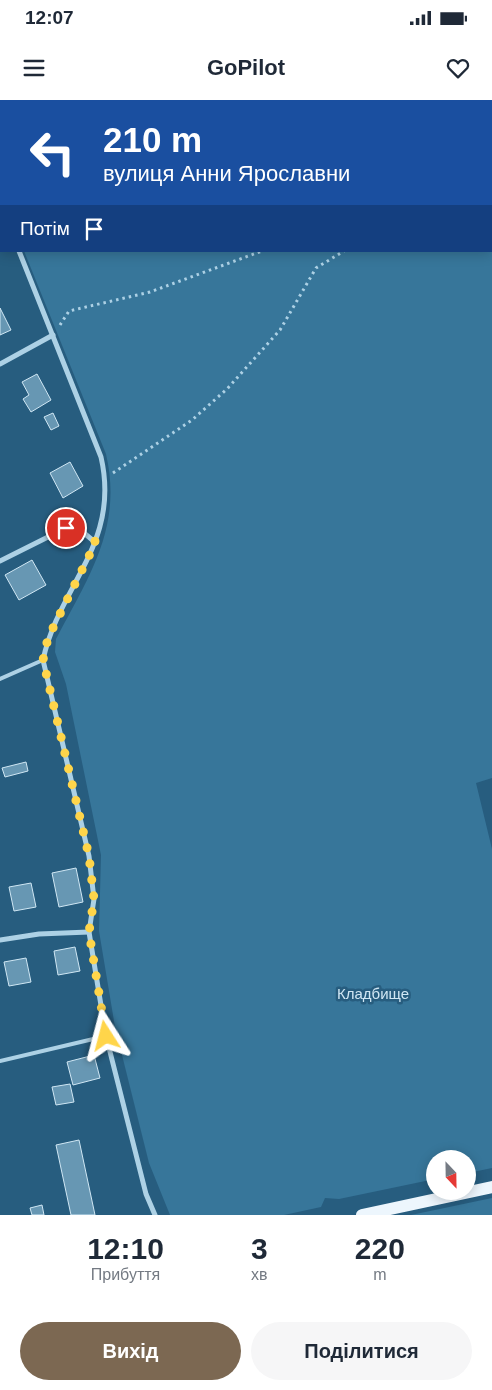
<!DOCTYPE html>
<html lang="uk">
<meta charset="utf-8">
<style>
:root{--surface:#fff;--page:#f6f6f7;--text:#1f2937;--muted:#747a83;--accent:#7c6852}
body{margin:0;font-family:Helvetica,sans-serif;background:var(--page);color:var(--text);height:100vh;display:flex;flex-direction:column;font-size:19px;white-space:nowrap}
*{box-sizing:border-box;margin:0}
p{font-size:16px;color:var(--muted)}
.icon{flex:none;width:28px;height:28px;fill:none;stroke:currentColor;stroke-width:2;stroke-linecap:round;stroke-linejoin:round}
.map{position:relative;height:1115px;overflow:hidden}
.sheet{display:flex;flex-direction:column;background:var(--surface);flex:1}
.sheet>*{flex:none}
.banner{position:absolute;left:0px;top:0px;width:492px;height:152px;box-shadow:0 2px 12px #0003;background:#1a4fa0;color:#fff;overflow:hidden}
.needle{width:32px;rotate:158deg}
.controls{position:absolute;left:426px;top:1050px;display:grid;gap:10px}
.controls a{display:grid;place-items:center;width:50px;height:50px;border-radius:50%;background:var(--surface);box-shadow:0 2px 12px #0003;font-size:25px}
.pin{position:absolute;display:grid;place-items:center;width:42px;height:42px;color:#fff;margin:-21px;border:2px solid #fff;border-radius:50%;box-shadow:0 1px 5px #0007}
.me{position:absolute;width:55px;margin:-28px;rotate:351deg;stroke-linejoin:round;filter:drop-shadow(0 0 4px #0008)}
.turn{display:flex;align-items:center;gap:18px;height:105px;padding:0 20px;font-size:22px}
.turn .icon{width:65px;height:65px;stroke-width:2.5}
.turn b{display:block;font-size:35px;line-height:42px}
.then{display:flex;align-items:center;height:48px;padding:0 20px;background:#0003;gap:10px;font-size:19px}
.eta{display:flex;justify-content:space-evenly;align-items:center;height:85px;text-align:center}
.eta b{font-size:30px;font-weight:700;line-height:35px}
.primary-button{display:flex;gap:10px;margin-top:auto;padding:10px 20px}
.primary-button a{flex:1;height:58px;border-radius:30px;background:var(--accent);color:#fff;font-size:20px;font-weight:700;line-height:58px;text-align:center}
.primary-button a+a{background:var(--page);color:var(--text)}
.status{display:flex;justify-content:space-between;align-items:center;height:35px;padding:0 25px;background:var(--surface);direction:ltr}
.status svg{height:14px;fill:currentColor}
header{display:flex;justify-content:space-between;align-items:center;height:65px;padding:0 20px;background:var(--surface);font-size:22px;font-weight:700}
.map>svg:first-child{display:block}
.green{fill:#37769a}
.building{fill:#6797b3;stroke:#d0e7f4}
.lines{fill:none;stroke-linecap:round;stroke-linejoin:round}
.path{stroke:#add1e5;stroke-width:3;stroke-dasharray:2.5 4;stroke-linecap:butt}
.service{stroke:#add1e5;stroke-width:4}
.minor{stroke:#add1e5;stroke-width:5}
.primary{stroke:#edf6fd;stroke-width:12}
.route{stroke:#ffd54a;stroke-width:9;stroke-dasharray:0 16.2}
.labels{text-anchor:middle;stroke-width:5;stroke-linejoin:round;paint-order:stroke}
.park-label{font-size:15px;fill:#d0e7f4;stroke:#275d7f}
</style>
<div class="status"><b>12:07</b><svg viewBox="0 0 49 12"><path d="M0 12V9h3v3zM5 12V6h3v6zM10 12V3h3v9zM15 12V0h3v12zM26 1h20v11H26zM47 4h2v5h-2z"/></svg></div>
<header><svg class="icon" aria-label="menu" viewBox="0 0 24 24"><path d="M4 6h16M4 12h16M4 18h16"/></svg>GoPilot<svg class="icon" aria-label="heart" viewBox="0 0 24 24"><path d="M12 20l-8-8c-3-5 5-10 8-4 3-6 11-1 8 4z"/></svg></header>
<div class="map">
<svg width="492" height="1115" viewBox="0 0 492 1115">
<rect width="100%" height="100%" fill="#275d7f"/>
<g class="green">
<path d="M0,0h492v678l-16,5 16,66v319l-24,5v-14h-33v20l-96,20 -14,-1 -4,9 -37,8h-114l-21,-52 -34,-136 -16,-96 2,-76 -35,-171 -11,-32 1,-13c33,-63 67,-112 50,-185l-82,-203h467v-150h-490v94z"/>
<path d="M492,1098v17h-81z"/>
</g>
<g class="building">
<path d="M0,208l11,22 -11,5z"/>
<path d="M37,274l14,26 -20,12 -8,-13 6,-4 -7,-13z"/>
<path d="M53,313l6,13 -8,4 -7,-13z"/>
<path d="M70,362l13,24 -20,12 -13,-25z"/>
<path d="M32,460l14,25 -27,15 -14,-25z"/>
<path d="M26,662l2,9 -23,6 -3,-9z"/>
<path d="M76,768l7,34 -24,5 -7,-34z"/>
<path d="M31,783l5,24 -22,4 -5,-24z"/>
<path d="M75,847l5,24 -22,4 -4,-24z"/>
<path d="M26,858l5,24 -22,4 -5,-24z"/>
<path d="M94,955l6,23 -27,7 -6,-23z"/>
<path d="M70,984l4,18 -18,3 -4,-18z"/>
<path d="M79,1040l16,75h-24l-15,-70z"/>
<path d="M42,1105l2,10h-12l-2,-7z"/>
</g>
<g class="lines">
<g class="path">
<path d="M491,57h1"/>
<path d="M60,225l9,-14 81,-19 112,-41"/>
<path d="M113,373l79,-53 35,-31 53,-59 36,-62 28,-17"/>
</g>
<g class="service">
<path d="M0,579l43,-19"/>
<path d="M0,961l106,-25"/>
</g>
<g class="minor">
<path d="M0,106l1,3"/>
<path d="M19,151l82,206c20,87 -42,128 -58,203l46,196 5,43 -5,33 17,104 40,158 9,21"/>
<path d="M0,264l53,-29"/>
<path d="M0,461l66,-33 18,5 12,10"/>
<path d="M0,840l39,-6 50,-2"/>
</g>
<path class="primary" d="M362,1115l130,-28"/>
</g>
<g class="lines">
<path class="route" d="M66,428l18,5 12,9 -48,96 -5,22 46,196 5,43 -5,33 17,104"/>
</g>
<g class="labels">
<g class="park-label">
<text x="373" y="899">Кладбище</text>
</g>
</g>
</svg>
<div class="controls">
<a><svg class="needle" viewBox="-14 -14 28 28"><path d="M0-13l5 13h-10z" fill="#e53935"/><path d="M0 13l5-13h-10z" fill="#747a83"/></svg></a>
</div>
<div class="pin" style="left:66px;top:428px;background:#d93025"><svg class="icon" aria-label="arrive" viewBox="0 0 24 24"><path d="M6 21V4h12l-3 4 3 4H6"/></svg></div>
<svg class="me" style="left:106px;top:936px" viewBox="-20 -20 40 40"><path d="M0-17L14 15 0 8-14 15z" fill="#ffd54a" stroke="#fff" stroke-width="4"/></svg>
<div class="banner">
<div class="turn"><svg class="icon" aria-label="left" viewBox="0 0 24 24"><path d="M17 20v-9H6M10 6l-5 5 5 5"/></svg><div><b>210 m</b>вулиця Анни Ярославни</div></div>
<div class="then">Потім<svg class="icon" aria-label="arrive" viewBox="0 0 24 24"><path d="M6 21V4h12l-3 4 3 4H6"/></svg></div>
</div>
</div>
<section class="sheet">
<div class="eta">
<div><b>12:10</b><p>Прибуття</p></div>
<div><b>3</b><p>хв</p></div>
<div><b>220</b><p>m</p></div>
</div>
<div class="primary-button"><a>Вихід</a><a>Поділитися</a></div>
</section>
